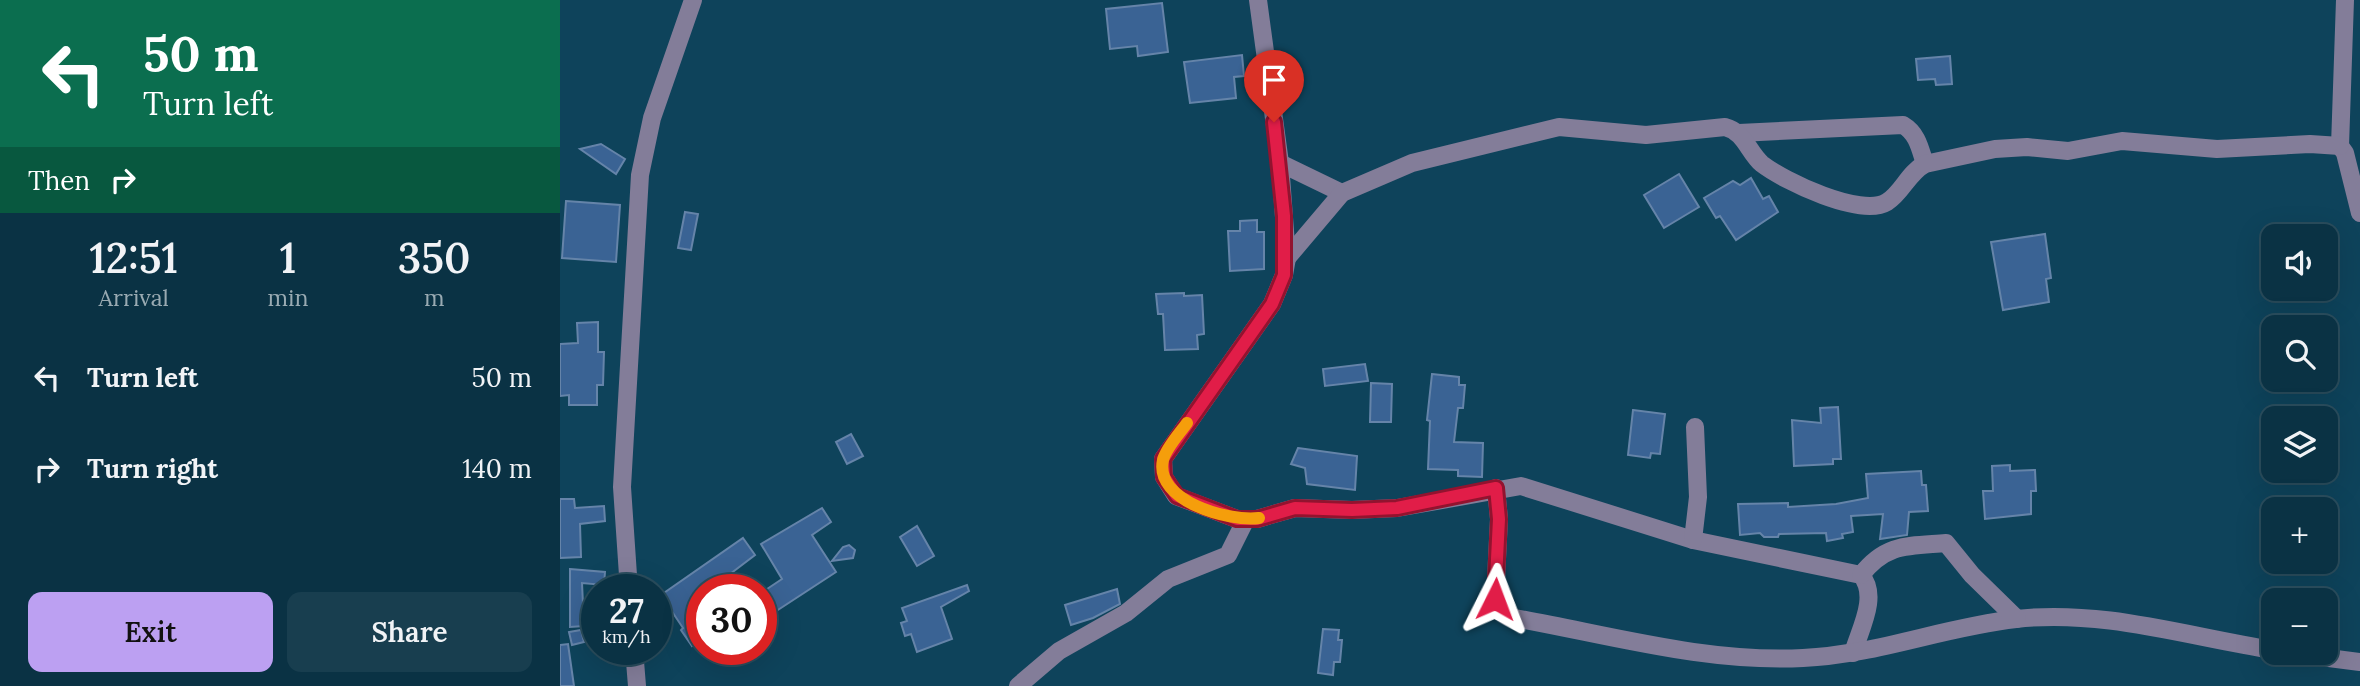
<!DOCTYPE html>
<meta charset="utf-8">
<style>
:root{--surface:#0a3244;--page:#183e4f;--text:#f1f3f6;--muted:#99aab2;--line:#2a4d5d;--accent:#bca0f2}
body{margin:0;font-family:Lora,serif;background:var(--page);color:var(--text);height:100vh;display:flex;flex-direction:column;font-size:26px;white-space:nowrap}
*{box-sizing:border-box;margin:0}
p{font-size:23px;color:var(--muted)}
.icon{flex:none;width:38px;height:38px;fill:none;stroke:currentColor;stroke-width:2;stroke-linecap:round;stroke-linejoin:round}
.map{position:relative;flex:1;overflow:hidden}
.side{display:flex;flex-direction:column;background:var(--surface);width:560px}
.side>*{flex:none}
.banner{background:#0b6e4f;color:#fff;overflow:hidden}
.fabs{position:absolute;left:1701px;top:224px;display:grid;gap:14px}
.fabs a{display:grid;place-items:center;width:77px;height:77px;border-radius:14px;background:var(--surface);box-shadow:0 7px 28px #0002,0 0 0 2px var(--line);font-size:35px}
.speed{position:absolute;left:21px;top:574px;display:flex;gap:14px;font-size:35px;font-weight:700;text-align:center}
.speed>*{display:grid;place-content:center;width:91px;height:91px;border-radius:50%;background:var(--surface);box-shadow:0 7px 28px #0002,0 0 0 2px var(--line);line-height:1}
.speed small{font-size:18px;font-weight:400}
.speed .limit{border:10px solid #d22;background:#fff;color:#111}
.pin{position:absolute;display:grid;place-items:center;width:60px;height:60px;color:#fff;margin:-72px -30px;border-radius:50% 50% 50% 0;rotate:-45deg;box-shadow:0 0 7px #0007}
.pin .icon{rotate:45deg}
.me{position:absolute;width:77px;margin:-38px;rotate:3deg;stroke-linejoin:round;filter:drop-shadow(0 0 5px #0008)}
.turn{display:flex;align-items:center;gap:24px;height:147px;padding:0 28px;font-size:32px}
.turn .icon{width:91px;height:91px;stroke-width:2.5}
.turn b{display:block;font-size:49px;line-height:60px}
.then{display:flex;align-items:center;height:66px;padding:0 28px;background:#0003;gap:14px;font-size:26px}
.eta{display:flex;justify-content:space-evenly;align-items:center;height:119px;text-align:center}
.eta b{font-size:42px;font-weight:600;line-height:49px}
.action{display:flex;gap:14px;margin-top:auto;padding:14px 28px}
.action a{flex:1;height:80px;border-radius:14px;background:var(--accent);color:#111;font-size:28px;font-weight:600;line-height:80px;text-align:center}
.action a+a{background:var(--page);color:var(--text)}
ul{padding:0;list-style:none}
li{display:flex;align-items:center;gap:21px;height:91px;padding:0 28px}
li div{flex:1}
li b{display:block;font-size:26px}
li em{font-style:normal}
main{display:flex;flex:1;min-height:0}
.map>svg:first-child{display:block}
.building{fill:#3a6394;stroke:#6584a9;stroke-width:2}
.lines{fill:none;stroke-linecap:round;stroke-linejoin:round}
.minor{stroke:#837d99;stroke-width:18}
.route-casing{stroke:#92132f;stroke-width:18}
.route{stroke:#e11d48;stroke-width:12}
.slow{stroke:#f59e0b;stroke-width:12}
</style>
<main>
<section class="side">
<div class="banner">
<div class="turn"><svg class="icon" aria-label="left" viewBox="0 0 24 24"><path d="M17 20v-9H6M10 6l-5 5 5 5"/></svg><div><b>50 m</b>Turn left</div></div>
<div class="then">Then<svg class="icon" aria-label="right" viewBox="0 0 24 24"><path d="M7 20v-9h11M14 6l5 5-5 5"/></svg></div>
</div>
<div class="eta">
<div><b>12:51</b><p>Arrival</p></div>
<div><b>1</b><p>min</p></div>
<div><b>350</b><p>m</p></div>
</div>
<ul>
<li><svg class="icon" aria-label="left" viewBox="0 0 24 24"><path d="M17 20v-9H6M10 6l-5 5 5 5"/></svg><div><b>Turn left</b></div><em>50 m</em></li>
<li><svg class="icon" aria-label="right" viewBox="0 0 24 24"><path d="M7 20v-9h11M14 6l5 5-5 5"/></svg><div><b>Turn right</b></div><em>140 m</em></li>
</ul>
<div class="action"><a>Exit</a><a>Share</a></div>
</section>
<div class="map">
<svg width="1800" height="686" viewBox="0 0 1800 686">
<rect width="100%" height="100%" fill="#0e435b"/>
<g class="building">
<path d="M602,3l6,49 -30,4 -1,-10 -27,3 -4,-40z"/>
<path d="M682,55l2,21 -10,1 2,21 -46,5 -6,-41z"/>
<path d="M1390,56l2,28 -16,1 -1,-6 -17,1 -2,-21z"/>
<path d="M41,144l24,15 -9,15 -36,-25z"/>
<path d="M1119,174l20,33 -35,21 -20,-33z"/>
<path d="M1191,178l12,21 6,-3 9,16 -42,28 -16,-24 -4,2 -12,-20 29,-17 7,4z"/>
<path d="M6,201l54,4 -4,57 -54,-4z"/>
<path d="M125,212l13,2 -7,36 -13,-2z"/>
<path d="M697,220v12h7v37l-34,2 -2,-40h12v-10z"/>
<path d="M1485,234l6,44 -5,1 3,23 -46,8 -12,-68z"/>
<path d="M624,293v3l18,-1 2,39 -7,1 1,14 -33,1 -2,-36h-5l-2,-20z"/>
<path d="M38,322v30h6l-1,33h-6v20h-28v-10l-9,1v-52l18,-1 -1,-20z"/>
<path d="M805,364l3,17 -43,5 -2,-17z"/>
<path d="M872,374l27,3v8h6l-2,23h-5l-4,34 29,1 -1,34 -24,-1v-6l-30,-1 2,-48 -3,-1z"/>
<path d="M811,383l21,1 -1,38h-21z"/>
<path d="M1278,407l3,52h-8v5l-39,2 -2,-46 29,3 -1,-15z"/>
<path d="M1073,410l32,4 -5,40 -9,-1 -1,5 -22,-3z"/>
<path d="M291,434l12,22 -16,8 -11,-22z"/>
<path d="M738,448l59,8 -2,34 -48,-6 -2,-16 -14,-4z"/>
<path d="M1450,465v6l25,-1 1,21h-5v23l-46,5 -2,-28h10l-1,-25z"/>
<path d="M1361,471l1,14h4l2,26 -19,1 -2,23 -27,4 3,-25 -32,2 2,16 -11,2 1,4 -16,3 -1,-8 -47,1 -1,3h-14l-4,-4 -20,2 -2,-31 50,-1v4l48,-3 32,-6 -2,-24z"/>
<path d="M0,499h14l1,9 29,-2 1,15 -25,3 1,33 -21,1z"/>
<path d="M262,508l9,14 -19,13 24,37 -75,49v-28l21,-14 -21,-35z"/>
<path d="M357,526l17,30 -17,10 -17,-29z"/>
<path d="M183,538l12,17 -46,35h-7v49l-10,7 -11,-16 2,-2 -22,-33z"/>
<path d="M289,545l6,5 -2,8 -21,3 11,-14z"/>
<path d="M10,569l35,3 -1,13 -22,-2 2,43 -14,1z"/>
<path d="M407,585l2,6 -28,16 11,32 -35,13 -6,-18 -6,2 -4,-13 6,-2 -5,-13z"/>
<path d="M557,589l3,15 -27,14 -22,7 -6,-20z"/>
<path d="M763,629l16,1 -1,10h4l-2,22h-6l-1,13 -15,-2z"/>
<path d="M21,630l3,12 -12,3 -3,-13z"/>
<path d="M8,644l6,42h-14v-41z"/>
</g>
<g class="lines">
<g class="minor">
<path d="M698,0l22,163 7,95 -3,17 -12,29 -109,155 1,18 12,19 61,23h20l38,-11 57,2 45,-2 124,-22 172,54 168,35c18,21 -1,54 -8,78"/>
<path d="M1785,0l-5,146 5,7 15,60"/>
<path d="M1179,133l164,-8c15,9 17,24 22,39"/>
<path d="M720,163l62,30"/>
<path d="M727,258l55,-65 70,-30 147,-36 87,8 79,-8c20,5 23,25 37,37 22,17 99,54 125,38 15,-9 21,-29 38,-38l70,-15 32,-2 41,4 54,-10 95,8 93,-5 30,2"/>
<path d="M936,488l3,31 -4,80 4,12 10,6c97,17 195,46 294,41 72,-3 141,-31 213,-39 87,-10 173,18 257,31"/>
<path d="M1133,540l5,-43 -3,-70"/>
<path d="M1301,575c25,-32 47,-29 85,-32l26,32 45,44"/>
<path d="M69,590l-7,-103 18,-312 12,-57 41,-118"/>
<path d="M74,649l3,37"/>
<path d="M1730,653l70,9"/>
<path d="M458,686l41,-35 67,-38 42,-34 60,-24 18,-36"/>
</g>
</g>
<g class="lines">
<g class="route-casing">
<path id="route" d="M714,122l10,94v59l-12,29 -109,155 1,18 13,19 60,23h20l38,-11 57,2 45,-2 99,-20 3,31 -4,80"/>
</g>
<use href="#route" class="route"/>
<path class="slow" d="M627,423c-7,10 -21,25 -24,37 -9,41 66,62 96,58"/>
</g>
</svg>
<div class="fabs">
<a><svg class="icon" aria-label="sound" viewBox="0 0 24 24"><path d="M4 9h4l5-4v14l-5-4H4zM17 9q2 3 0 6"/></svg></a>
<a><svg class="icon" aria-label="search" viewBox="0 0 24 24"><circle cx="10" cy="10" r="6"/><path d="M15 15l6 6"/></svg></a>
<a><svg class="icon" aria-label="layers" viewBox="0 0 24 24"><path d="M12 4l9 5-9 5-9-5zM3 14l9 5 9-5"/></svg></a>
<a>+</a>
<a>−</a>
</div>
<div class="speed"><div>27<small>km/h</small></div><div class="limit">30</div></div>
<div class="pin" style="left:714px;top:122px;background:#d93025"><svg class="icon" aria-label="arrive" viewBox="0 0 24 24"><path d="M6 21V4h12l-3 4 3 4H6"/></svg></div>
<svg class="me" style="left:935px;top:599px" viewBox="-20 -20 40 40"><path d="M0-17L14 15 0 8-14 15z" fill="#e11d48" stroke="#fff" stroke-width="4"/></svg>
</div>
</main>
